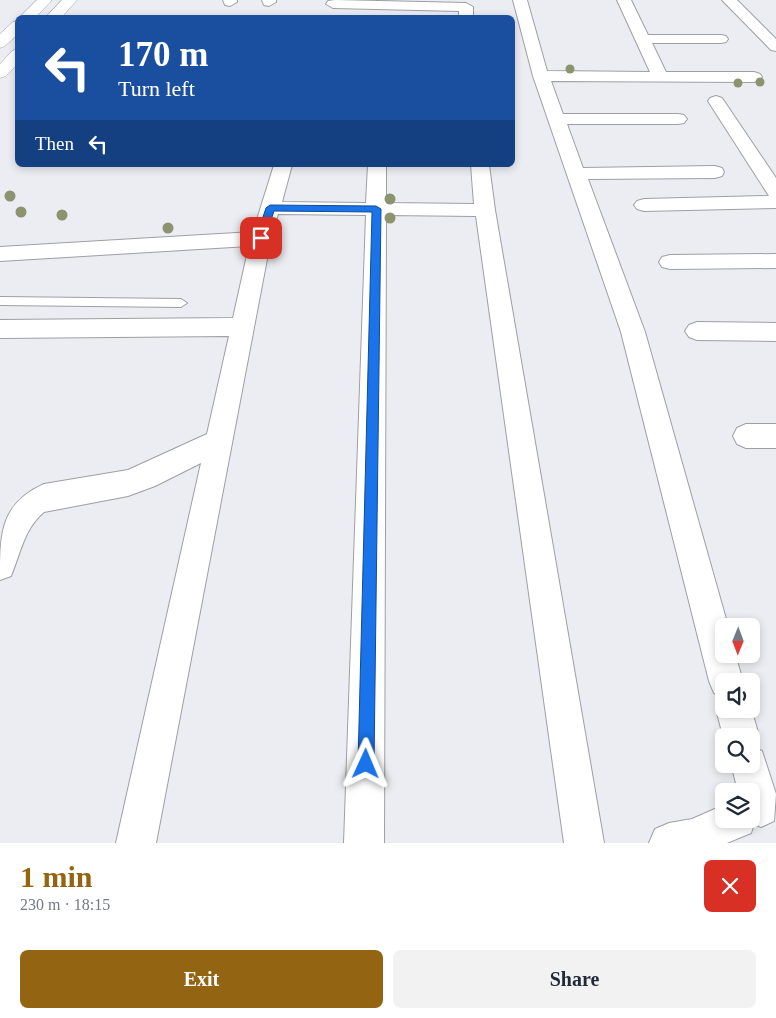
<!DOCTYPE html>
<meta charset="utf-8">
<style>
:root{--surface:#fff;--page:#f2f2f3;--text:#1f2937;--muted:#747a83;--accent:#936412}
body{margin:0;font-family:"Times New Roman",serif;background:var(--page);color:var(--text);height:100vh;display:flex;flex-direction:column;font-size:19px;white-space:nowrap}
*{box-sizing:border-box;margin:0}
p{font-size:16px;color:var(--muted)}
.icon{flex:none;width:28px;height:28px;fill:none;stroke:currentColor;stroke-width:2;stroke-linecap:round;stroke-linejoin:round}
.map{position:relative;height:843px;overflow:hidden}
.side{display:flex;flex-direction:column;background:var(--surface);flex:1}
.side>*{flex:none}
.top-card{position:absolute;left:15px;top:15px;width:500px;height:152px;border-radius:8px;box-shadow:0 2px 8px #0003;background:#1a4fa0;color:#fff;overflow:hidden}
.needle{width:32px;rotate:181deg}
.tools{position:absolute;left:715px;top:618px;display:grid;gap:10px}
.tools a{display:grid;place-items:center;width:45px;height:45px;border-radius:8px;background:var(--surface);box-shadow:0 2px 8px #0003;font-size:25px}
.pin{position:absolute;display:grid;place-items:center;width:42px;height:42px;color:#fff;margin:-21px;border-radius:10px;box-shadow:0 2px 8px #0006}
.me{position:absolute;width:55px;margin:-28px;rotate:1deg;stroke-linejoin:round;filter:drop-shadow(0 0 4px #0008)}
.turn{display:flex;align-items:center;gap:18px;height:105px;padding:0 20px;font-size:22px}
.turn .icon{width:65px;height:65px;stroke-width:2.5}
.turn b{display:block;font-size:35px;line-height:42px}
.then{display:flex;align-items:center;height:48px;padding:0 20px;background:#0003;gap:10px;font-size:19px}
.round{display:grid;place-items:center;flex:none;width:52px;height:52px;border-radius:8px;background:var(--page)}
.headline{display:flex;align-items:center;justify-content:space-between;height:85px;padding:0 20px}
h1{font-size:30px;font-weight:700;line-height:38px;color:var(--accent)}
.cta{display:flex;gap:10px;margin-top:auto;padding:10px 20px}
.cta a{flex:1;height:58px;border-radius:8px;background:var(--accent);color:#fff;font-size:20px;font-weight:700;line-height:58px;text-align:center}
.cta a+a{background:var(--page);color:var(--text)}
.map>svg:first-child{display:block}
.lines{fill:none;stroke-linecap:round;stroke-linejoin:round}
.lane-casing{stroke:#9e9fa4;stroke-width:2}
.street-casing{stroke:#9e9fa4;stroke-width:2}
.secondary-casing{stroke:#9e9fa4;stroke-width:1}
.lane{fill:#fff;fill-rule:evenodd}
.street{fill:#fff;fill-rule:evenodd}
.secondary{fill:#fff;fill-rule:evenodd}
.tree{fill:#8d926f}
.route{fill:#1a73e8;stroke:#114b97}
</style>
<div class="map">
<svg width="776" height="843" viewBox="0 0 776 843">
<rect width="100%" height="100%" fill="#ecedf2"/>
<g class="lines">
<g class="lane-casing">
<path id="lane" d="M0,297l181,2 6,4 -6,4 -181,-2z"/>
</g>
<g class="street-casing">
<g id="street">
<path d="M223,0h14v2l-7,4 -5,-1z"/>
<path d="M262,0h14v2l-7,4 -5,-1z"/>
<path d="M335,0l131,3 7,4v11h-14v-7l-126,-3 -7,-4 2,-3z"/>
<path d="M513,0h14l20,71 103,1 -33,-72h14l17,35h73l5,1 2,3 -2,3 -5,1h-69l14,29h88l6,2 2,3 -2,3 -6,2 -203,-1 12,33h115l6,1 3,4 -3,4 -6,1h-111l16,44 132,-2 7,2 2,4 -2,4 -7,2 -127,1 57,153 83,294h-4v28h11l8,27h-19v28l27,-1 8,28 -5,12 8,3 14,43 -2,27 -13,6 -7,-3 -3,9 -24,10h-78l6,-14 14,-6 23,-4 32,-14v14h27v-28h-13l-7,-27h20v-28l-27,2 -1,-2 -7,-27 6,-13 -8,-3 -5,-12 -88,-349 -88,-256z"/>
<path d="M722,0h15l39,39v12l-5,-1z"/>
<path d="M716,96l6,2 54,80v30l-132,3 -7,-2 -3,-4 3,-4 7,-2 125,-3 -61,-95 2,-3z"/>
<path d="M274,165h18l-10,37 84,1 2,-38h18v38l88,1 -3,-39h18l6,45 109,633h-40l-88,-627 -90,-1 -2,628h-40l22,-628 -88,-1 -7,24 -115,605h-40l85,-380 -46,23 -27,10 -84,16c-20,17 -23,40 -33,64l-11,4c0,-47 0,-76 44,-96l84,-14 79,-36 22,-98 -229,2v-18l233,-2 16,-72 -249,15v-14l253,-15z"/>
<path d="M776,254v14l-106,1 -8,-2 -3,-5 3,-5 8,-2z"/>
<path d="M697,322l79,1v18l-79,-1 -8,-3 -4,-6 4,-6z"/>
<path d="M746,424h30v24h-30l-9,-4 -4,-8 4,-8z"/>
</g>
</g>
<g class="secondary-casing">
<g id="secondary">
<path d="M37,0h15l-17,18h-16z"/>
<path d="M62,0h15l-16,18h-16z"/>
<path d="M18,21v13l-13,12 -5,2v-14l13,-12z"/>
<path d="M18,49v15l-12,12 -6,2v-14l12,-13z"/>
</g>
</g>
<use href="#lane" class="lane"/>
<use href="#street" class="street"/>
<use href="#secondary" class="secondary"/>
</g>
<g class="tree">
<circle cx="570" cy="69" r="4.5"/>
<circle cx="760" cy="82" r="4.5"/>
<circle cx="738" cy="83" r="4.5"/>
<circle cx="10" cy="196" r="5.5"/>
<circle cx="390" cy="199" r="5.5"/>
<circle cx="21" cy="212" r="5.5"/>
<circle cx="62" cy="215" r="5.5"/>
<circle cx="390" cy="218" r="5.5"/>
<circle cx="168" cy="228" r="5.5"/>
</g>
<path class="route" d="M270,205l106,1 5,3 -7,555 -3,5 -5,3 -6,-3 -2,-5 14,-552 -98,-1 -9,27 -1,2h-7l-1,-2 10,-30z"/>
</svg>
<div class="tools">
<a><svg class="needle" viewBox="-14 -14 28 28"><path d="M0-13l5 13h-10z" fill="#e53935"/><path d="M0 13l5-13h-10z" fill="#747a83"/></svg></a>
<a><svg class="icon" aria-label="sound" viewBox="0 0 24 24"><path d="M4 9h4l5-4v14l-5-4H4zM17 9q2 3 0 6"/></svg></a>
<a><svg class="icon" aria-label="search" viewBox="0 0 24 24"><circle cx="10" cy="10" r="6"/><path d="M15 15l6 6"/></svg></a>
<a><svg class="icon" aria-label="layers" viewBox="0 0 24 24"><path d="M12 4l9 5-9 5-9-5zM3 14l9 5 9-5"/></svg></a>
</div>
<div class="pin" style="left:261px;top:238px;background:#d93025"><svg class="icon" aria-label="arrive" viewBox="0 0 24 24"><path d="M6 21V4h12l-3 4 3 4H6"/></svg></div>
<svg class="me" style="left:366px;top:764px" viewBox="-20 -20 40 40"><path d="M0-17L14 15 0 8-14 15z" fill="#1a73e8" stroke="#fff" stroke-width="4"/></svg>
<div class="top-card">
<div class="turn"><svg class="icon" aria-label="left" viewBox="0 0 24 24"><path d="M17 20v-9H6M10 6l-5 5 5 5"/></svg><div><b>170 m</b>Turn left</div></div>
<div class="then">Then<svg class="icon" aria-label="left" viewBox="0 0 24 24"><path d="M17 20v-9H6M10 6l-5 5 5 5"/></svg></div>
</div>
</div>
<section class="side">
<div class="headline"><div><h1>1 min</h1><p>230 m · 18:15</p></div><a class="round" style="background:#d93025;color:#fff"><svg class="icon" aria-label="close" viewBox="0 0 24 24"><path d="M6 6l12 12M18 6L6 18"/></svg></a></div>
<div class="cta"><a>Exit</a><a>Share</a></div>
</section>
